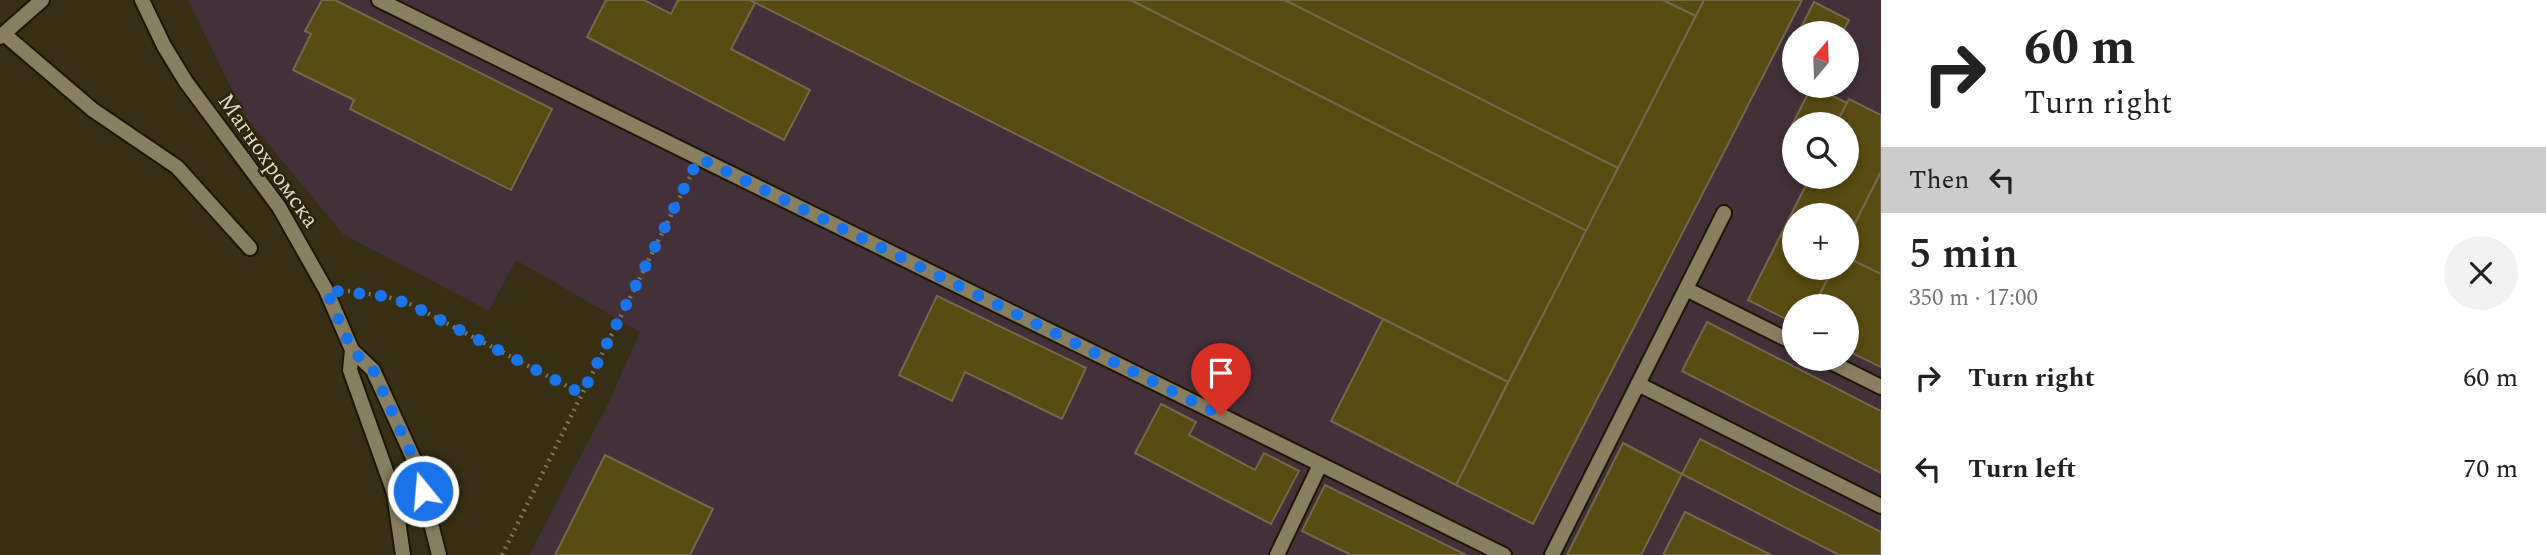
<!DOCTYPE html>
<meta charset="utf-8">
<style>
:root{--surface:#fff;--page:#f2f2f2;--text:#222;--muted:#767676}
body{margin:0;font-family:Spectral,serif;background:var(--page);color:var(--text);height:100vh;display:flex;flex-direction:column;font-size:26px;white-space:nowrap}
*{box-sizing:border-box;margin:0}
p{font-size:23px;color:var(--muted)}
.icon{flex:none;width:38px;height:38px;fill:none;stroke:currentColor;stroke-width:2;stroke-linecap:round;stroke-linejoin:round}
.map{position:relative;flex:1;overflow:hidden}
.side{display:flex;flex-direction:column;background:var(--surface);width:665px}
.side>*{flex:none}
.guide{background:#fff;color:var(--text);overflow:hidden}
.needle{width:46px;rotate:19deg}
.buttons{position:absolute;left:1782px;top:21px;display:grid;gap:14px}
.buttons a{display:grid;place-items:center;width:77px;height:77px;border-radius:50%;background:var(--surface);box-shadow:0 4px 10px #0003;font-size:35px}
.pin{position:absolute;display:grid;place-items:center;width:60px;height:60px;color:#fff;margin:-72px -30px;border-radius:50% 50% 50% 0;rotate:-45deg;box-shadow:0 0 7px #0007}
.pin .icon{rotate:45deg}
.me{position:absolute;width:77px;margin:-38px;rotate:343deg;stroke-linejoin:round;filter:drop-shadow(0 0 5px #0008)}
.turn{display:flex;align-items:center;gap:24px;height:147px;padding:0 28px;font-size:32px}
.turn .icon{width:91px;height:91px;stroke-width:2.5}
.turn b{display:block;font-size:49px;line-height:60px}
.then{display:flex;align-items:center;height:66px;padding:0 28px;background:#0003;gap:14px;font-size:26px}
.round{display:grid;place-items:center;flex:none;width:74px;height:74px;border-radius:37px;background:var(--page)}
.headline{display:flex;align-items:center;justify-content:space-between;height:119px;padding:0 28px}
h1{font-size:42px;font-weight:600;line-height:52px}
ul{padding:0;list-style:none}
li{display:flex;align-items:center;gap:21px;height:91px;padding:0 28px}
li div{flex:1}
li b{display:block;font-size:26px}
li em{font-style:normal}
main{display:flex;flex:1;min-height:0}
.map>svg:first-child{display:block}
.industrial{fill:#433039;fill-rule:evenodd}
.building{fill:#584a11;stroke:#72694c;stroke-width:2}
.lines{fill:none;stroke-linecap:round;stroke-linejoin:round}
.service-casing{stroke:#1e1600;stroke-width:18}
.minor-casing{stroke:#1e1600;stroke-width:18}
.path{stroke:#7a745d;stroke-width:4.5;stroke-dasharray:2 5;stroke-linecap:butt}
.service{stroke:#887f61;stroke-width:14}
.minor{stroke:#887f61;stroke-width:14}
.route{stroke:#1a73e8;stroke-width:12;stroke-dasharray:0 21.6}
.labels{text-anchor:middle;stroke-width:5;stroke-linejoin:round;paint-order:stroke}
.street-label{font-size:23px;fill:#ded9c9;stroke:#2c2509}
</style>
<main>
<div class="map">
<svg width="1881" height="555" viewBox="0 0 1881 555">
<rect width="100%" height="100%" fill="#362f13"/>
<path class="industrial" d="M188,0h1693v555h-1352l80,-153 31,-70 -124,-72 -27,51 -146,-77 -99,-119zM1794,33h52v53h-52zM1794,124h52v53h-52zM1794,215h52v53h-52zM1794,306h52v53h-52z"/>
<g class="building">
<path d="M322,0h13l217,109 -41,81 -161,-81 4,-9 -61,-30 18,-36 -6,-3z"/>
<path d="M606,0h38l27,14 7,-14h72l5,3 -24,46 79,41 -26,50 -197,-103z"/>
<path d="M750,0h381l456,231 -79,151z"/>
<path d="M1131,0h154l333,168 -31,63z"/>
<path d="M1285,0h378l33,16 -78,152z"/>
<path d="M1663,0h41l-8,16z"/>
<path d="M1704,0h98l-269,524 -77,-39z"/>
<path d="M1814,2l35,18 -7,13h-44z"/>
<path d="M1812,86l35,17 -11,21h-42v21l-10,-5z"/>
<path d="M1849,99l32,16v56l-35,70v-26h-52v53h39l-19,38h-20v17l-46,-23 62,-123h36v-53h-10z"/>
<path d="M1880,174h1v100l-35,-17v-16z"/>
<path d="M1846,257l35,17v93l-35,-17v-44h-32l19,-38h13z"/>
<path d="M937,296l149,72 -24,51 -97,-47 -13,29 -53,-26z"/>
<path d="M1383,319l125,63 -52,103 -125,-64z"/>
<path d="M1707,322l174,89v62l-199,-102z"/>
<path d="M1161,404l35,18 -7,13 66,35 9,-17 35,18 -28,53 -136,-71z"/>
<path d="M1700,439l181,93v23h-42l-157,-81z"/>
<path d="M1623,443l59,31 -41,81h-74z"/>
<path d="M605,455l108,54 -23,46h-135z"/>
<path d="M1325,485l141,70h-115l-49,-24z"/>
<path d="M1685,512l86,43h-108z"/>
</g>
<g class="lines">
<g class="service-casing">
<g id="service">
<path d="M379,0l1125,555"/>
<path d="M4,34l89,76 84,57 73,81"/>
<path d="M0,37l42,-37"/>
<path d="M1686,289l108,54"/>
<path d="M1825,359l56,28"/>
<path d="M1638,384l243,122"/>
<path d="M1277,555l43,-90"/>
<path d="M1552,555l172,-342"/>
</g>
</g>
<g class="minor-casing">
<g id="minor">
<path d="M142,0l22,46 22,36 93,125 47,83 26,60 21,20 43,94 23,91"/>
<path d="M352,350l-2,20 44,123 9,62"/>
</g>
</g>
<g class="path">
<path d="M348,291l36,5 26,8 172,90"/>
<path d="M502,555l189,-380"/>
</g>
<use href="#service" class="service"/>
<use href="#minor" class="minor"/>
</g>
<g class="lines">
<path class="route" d="M423,491l-7,-27 -43,-94 -21,-20 -26,-60 58,6 26,8 172,90 117,-236 522,257"/>
</g>
<g class="labels">
<g class="street-label">
<text transform="translate(269 160) rotate(55)" y="8">Магнохромска</text>
</g>
</g>
</svg>
<div class="buttons">
<a><svg class="needle" viewBox="-14 -14 28 28"><path d="M0-13l5 13h-10z" fill="#e53935"/><path d="M0 13l5-13h-10z" fill="#767676"/></svg></a>
<a><svg class="icon" aria-label="search" viewBox="0 0 24 24"><circle cx="10" cy="10" r="6"/><path d="M15 15l6 6"/></svg></a>
<a>+</a>
<a>−</a>
</div>
<div class="pin" style="left:1221px;top:415px;background:#d93025"><svg class="icon" aria-label="arrive" viewBox="0 0 24 24"><path d="M6 21V4h12l-3 4 3 4H6"/></svg></div>
<svg class="me" style="left:423px;top:491px" viewBox="-20 -20 40 40"><circle r="17" fill="#1a73e8" stroke="#fff" stroke-width="3"/><path d="M0-11L8 9 0 5-8 9z" fill="#fff"/></svg>
</div>
<section class="side">
<div class="guide">
<div class="turn"><svg class="icon" aria-label="right" viewBox="0 0 24 24"><path d="M7 20v-9h11M14 6l5 5-5 5"/></svg><div><b>60 m</b>Turn right</div></div>
<div class="then">Then<svg class="icon" aria-label="left" viewBox="0 0 24 24"><path d="M17 20v-9H6M10 6l-5 5 5 5"/></svg></div>
</div>
<div class="headline"><div><h1>5 min</h1><p>350 m · 17:00</p></div><a class="round"><svg class="icon" aria-label="close" viewBox="0 0 24 24"><path d="M6 6l12 12M18 6L6 18"/></svg></a></div>
<ul>
<li><svg class="icon" aria-label="right" viewBox="0 0 24 24"><path d="M7 20v-9h11M14 6l5 5-5 5"/></svg><div><b>Turn right</b></div><em>60 m</em></li>
<li><svg class="icon" aria-label="left" viewBox="0 0 24 24"><path d="M17 20v-9H6M10 6l-5 5 5 5"/></svg><div><b>Turn left</b></div><em>70 m</em></li>
</ul>
</section>
</main>
